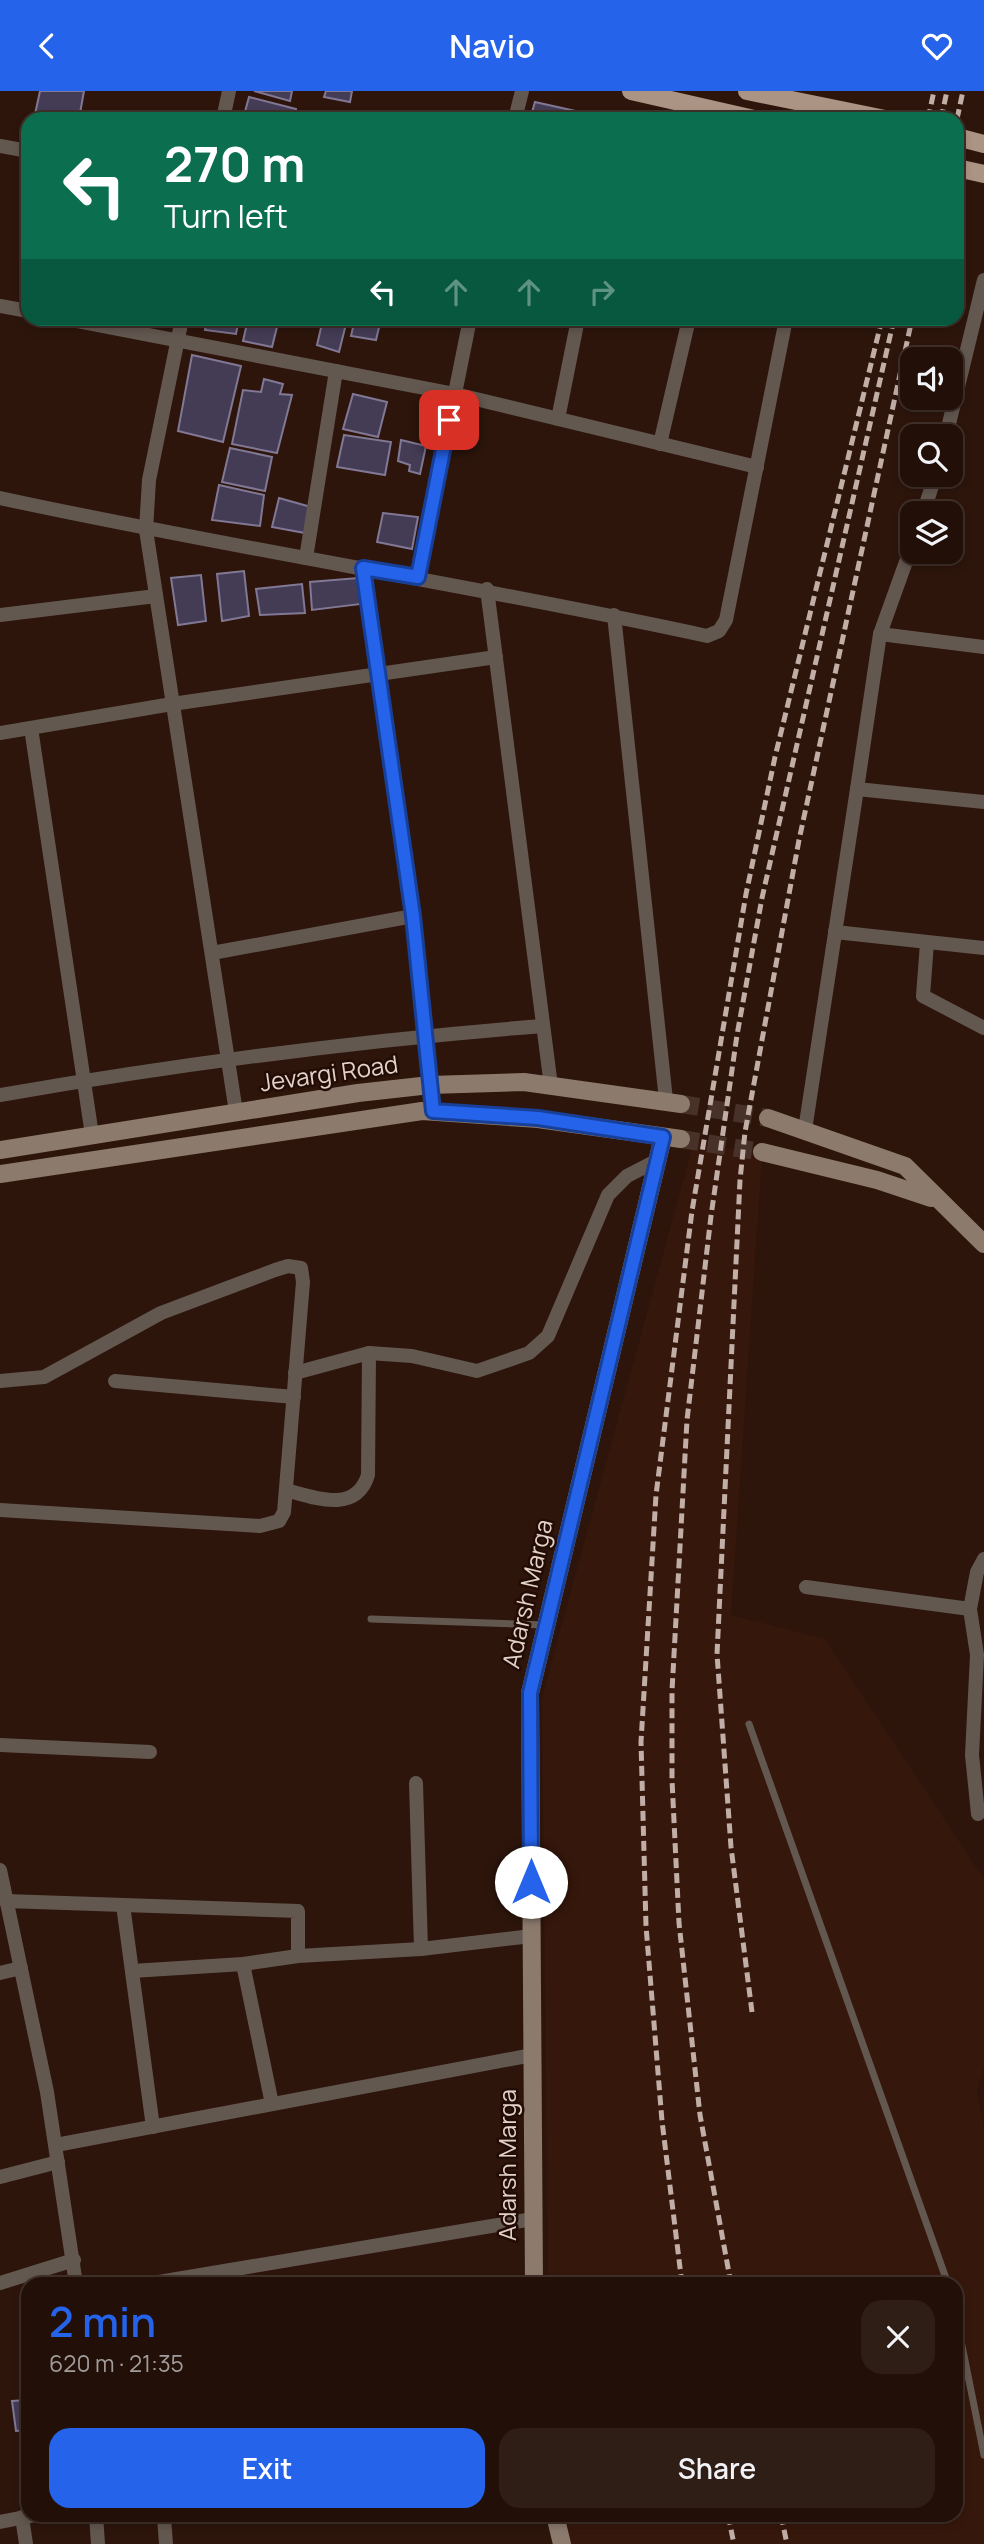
<!DOCTYPE html>
<meta charset="utf-8">
<style>
:root{--surface:#221008;--page:#2e1e16;--text:#f1f3f6;--muted:#a29d9c;--line:#3f3029;--accent:#2563eb}
body{margin:0;font-family:Manrope,sans-serif;background:var(--page);color:var(--text);height:100vh;display:flex;flex-direction:column;font-size:26px;white-space:nowrap}
*{box-sizing:border-box;margin:0}
p{font-size:23px;color:var(--muted)}
.icon{flex:none;width:38px;height:38px;fill:none;stroke:currentColor;stroke-width:2;stroke-linecap:round;stroke-linejoin:round}
.map{position:relative;flex:1;overflow:hidden}
.drawer{position:absolute;left:21px;top:2186px;width:942px;height:245px;display:flex;flex-direction:column;background:var(--surface);border-radius:21px;box-shadow:0 4px 10px #0003,0 0 0 2px var(--line)}
.drawer>*{flex:none}
.top-card{position:absolute;left:21px;top:21px;width:943px;height:214px;border-radius:21px;box-shadow:0 4px 10px #0003,0 0 0 2px var(--line);background:#0b6e4f;color:#fff;overflow:hidden}
.fabs{position:absolute;left:900px;top:256px;display:grid;gap:14px}
.fabs a{display:grid;place-items:center;width:63px;height:63px;border-radius:14px;background:var(--surface);box-shadow:0 4px 10px #0003,0 0 0 2px var(--line);font-size:35px}
.pin{position:absolute;display:grid;place-items:center;width:60px;height:60px;color:#fff;margin:-30px;border-radius:14px;box-shadow:0 4px 10px #0006}
.me{position:absolute;width:77px;margin:-38px;rotate:0deg;stroke-linejoin:round;filter:drop-shadow(0 0 5px #0008)}
.turn{display:flex;align-items:center;gap:24px;height:147px;padding:0 28px;font-size:32px}
.turn .icon{width:91px;height:91px;stroke-width:2.5}
.turn b{display:block;font-size:49px;line-height:60px}
.lanes{display:flex;align-items:center;height:66px;padding:0 28px;background:#0003;justify-content:center;gap:35px;direction:ltr}
.lanes .off{opacity:.35}
.round{display:grid;place-items:center;flex:none;width:74px;height:74px;border-radius:21px;background:var(--page)}
.head{display:flex;align-items:center;justify-content:space-between;height:119px;padding:0 28px}
h1{font-size:42px;font-weight:600;line-height:52px;color:var(--accent)}
.cta{display:flex;gap:14px;margin-top:auto;padding:14px 28px}
.cta a{flex:1;height:80px;border-radius:21px;background:var(--accent);color:#fff;font-size:28px;font-weight:600;line-height:80px;text-align:center}
.cta a+a{background:var(--page);color:var(--text)}
header{display:flex;justify-content:space-between;align-items:center;height:91px;padding:0 28px;background:var(--accent);color:#fff;font-size:32px;font-weight:600}
.map>svg:first-child{display:block}
.built{fill:#36170b}
.building{fill:#443c55;stroke:#807894;stroke-width:2}
.lines{fill:none;stroke-linecap:round;stroke-linejoin:round}
.secondary-tunnel{stroke:#483128;stroke-width:18;stroke-dasharray:18 9;stroke-linecap:butt}
.service{stroke:#635850;stroke-width:7}
.minor{stroke:#635850;stroke-width:14}
.secondary{stroke:#8c7a6d;stroke-width:18}
.primary{stroke:#ac9484;stroke-width:18}
.rail{stroke:#c1aea7;stroke-width:5;stroke-dasharray:10 5;stroke-linecap:butt}
.route-casing{stroke:#184099;stroke-width:18}
.route{stroke:#2563eb;stroke-width:12}
.labels{text-anchor:middle;stroke-width:5;stroke-linejoin:round;paint-order:stroke}
.street-label{font-size:24px;fill:#e3d2cb;stroke:#230c04}
</style>
<header><svg class="icon" aria-label="back" viewBox="0 0 24 24"><path d="M15 5l-7 7 7 7"/></svg>Navio<svg class="icon" aria-label="heart" viewBox="0 0 24 24"><path d="M12 20l-8-8c-3-5 5-10 8-4 3-6 11-1 8 4z"/></svg></header>
<div class="map">
<svg width="984" height="2453" viewBox="0 0 984 2453">
<rect width="100%" height="100%" fill="#2d150b"/>
<path class="built" d="M694,1050l68,15 -31,459 94,24 159,240v188l-7,27 7,34v416h-413l-6,-29h391v-231h-408l-6,-587z"/>
<g class="building">
<path d="M40,0h44l-5,28h-45z"/>
<path d="M254,0h38l-2,10z"/>
<path d="M326,0h26l-2,11 -26,-5z"/>
<path d="M249,6l47,12 -2,10h-51z"/>
<path d="M535,11l45,10 -2,7h-48z"/>
<path d="M207,228h32l-3,15 -31,-4z"/>
<path d="M248,228h31l-7,28 -29,-6z"/>
<path d="M323,228l24,1 -8,32 -22,-7z"/>
<path d="M355,228h26l-5,21 -25,-4z"/>
<path d="M192,264l49,11 -18,76 -45,-11z"/>
<path d="M264,288l19,5 -3,10 12,1 -15,58 -45,-9 11,-54 18,2z"/>
<path d="M353,303l34,8 -9,35 -35,-8z"/>
<path d="M344,344l47,7 -6,33 -48,-8z"/>
<path d="M401,349l25,6 -6,28 -11,-3 1,-6 -12,-4z"/>
<path d="M230,357l42,9 -7,34 -43,-9z"/>
<path d="M219,394l45,10 -4,31 -48,-6z"/>
<path d="M279,407l32,9 -6,26 -33,-6z"/>
<path d="M383,422l35,4 -6,32 -35,-7z"/>
<path d="M244,480l5,45 -27,5 -5,-47z"/>
<path d="M201,484l5,46 -28,4 -7,-47z"/>
<path d="M358,487l3,26 -49,6 -2,-28z"/>
<path d="M302,493l3,29 -45,2 -4,-26z"/>
<path d="M28,2309v30l-12,1 -4,-30z"/>
</g>
<g class="lines">
<g class="secondary-tunnel">
<path d="M681,1013l87,14"/>
<path d="M681,1048l81,13"/>
</g>
<g class="service">
<path d="M371,1528l174,6"/>
<path d="M749,1633l199,560"/>
<path d="M956,2225l28,139"/>
</g>
<g class="minor">
<path d="M223,28l6,-28"/>
<path d="M515,28l7,-28"/>
<path d="M0,55l28,5"/>
<path d="M0,215l28,5"/>
<path d="M66,228l389,75 302,73"/>
<path d="M182,228l-33,161 -3,50 90,582"/>
<path d="M558,328l20,-100"/>
<path d="M946,345l38,-156"/>
<path d="M660,353l29,-125"/>
<path d="M0,407c235,51 472,87 707,138l12,-5 7,-11 60,-301"/>
<path d="M923,422l13,-39"/>
<path d="M306,467l30,-187"/>
<path d="M363,477l50,348 20,195"/>
<path d="M418,486l52,-258"/>
<path d="M487,498l64,497"/>
<path d="M0,524l156,-19"/>
<path d="M614,524l52,485"/>
<path d="M880,543l104,13"/>
<path d="M31,637l61,407"/>
<path d="M0,642l172,-29 324,-47"/>
<path d="M857,698l23,-155 32,-89"/>
<path d="M835,841l149,16"/>
<path d="M927,852l-4,53 61,32"/>
<path d="M212,862l201,-37"/>
<path d="M0,1004c180,-31 361,-55 543,-69"/>
<path d="M805,1039l52,-341 127,13"/>
<path d="M295,1282l74,-20 43,3 65,15 52,-18 19,-17 60,-141 19,-19 29,-15"/>
<path d="M0,1290l44,-4 117,-64 114,-43 13,-4 13,2 2,14 -19,230 -5,9 -19,5 -260,-16"/>
<path d="M115,1290l179,16"/>
<path d="M286,1399c29,8 70,24 82,-15l1,-122"/>
<path d="M806,1496l164,22 7,-37 7,-13"/>
<path d="M970,1518l7,46 -5,100 6,59"/>
<path d="M0,1654l150,7"/>
<path d="M416,1692l5,166 111,-13"/>
<path d="M0,1779l47,222 29,192"/>
<path d="M6,1810l292,10v45l123,-7"/>
<path d="M123,1814l30,222"/>
<path d="M243,1873l29,140"/>
<path d="M132,1880l111,-7 55,-8"/>
<path d="M0,1882l21,-5"/>
<path d="M56,2054l476,-90"/>
<path d="M0,2086l58,-15"/>
<path d="M0,2192l74,-23"/>
<path d="M147,2193l386,-65"/>
<path d="M96,2424l2,29"/>
<path d="M22,2426l4,27"/>
<path d="M0,2431l36,-7"/>
<path d="M166,2453l-2,-27 10,-2"/>
</g>
<g class="secondary">
<path d="M768,1027l137,48 79,78"/>
<path d="M0,1059l358,-57 72,-8 94,-3 157,22"/>
<path d="M762,1061l115,28 54,18"/>
<path d="M0,1083l422,-63 116,8 143,20"/>
<path d="M534,2193l-4,-591 133,-556"/>
<path d="M555,2424l7,29"/>
</g>
<g class="primary">
<path d="M631,0l123,28"/>
<path d="M747,0l138,28"/>
<path d="M957,46l27,7"/>
<path d="M957,77l27,6"/>
</g>
<g class="rail">
<path d="M928,28l6,-28"/>
<path d="M941,28l6,-28"/>
<path d="M957,28l6,-28"/>
<path d="M752,1921l-21,-165 -14,-193 23,-474 5,-48 54,-292 113,-521"/>
<path d="M682,2193l-20,-163 -16,-195 -5,-184 15,-247 36,-284 54,-317 29,-137 107,-438"/>
<path d="M731,2193l-31,-169 -21,-192 -7,-143v-89l15,-271 24,-204 26,-181 25,-137 132,-579"/>
<path d="M728,2424l6,29"/>
<path d="M781,2424l6,29"/>
</g>
</g>
<g class="lines">
<g class="route-casing">
<path id="route" d="M449,329l-31,157 -55,-9 50,348 20,195 105,7 125,19 -133,556 1,189"/>
</g>
<use href="#route" class="route"/>
</g>
<g class="labels">
<g class="street-label">
<text transform="translate(329 983) rotate(-8)" y="8">Jevargi Road</text>
<text transform="translate(528 1503) rotate(-77)" y="8">Adarsh Marga</text>
<text transform="translate(508 2074) rotate(-90)" y="8">Adarsh Marga</text>
</g>
</g>
</svg>
<div class="fabs">
<a><svg class="icon" aria-label="sound" viewBox="0 0 24 24"><path d="M4 9h4l5-4v14l-5-4H4zM17 9q2 3 0 6"/></svg></a>
<a><svg class="icon" aria-label="search" viewBox="0 0 24 24"><circle cx="10" cy="10" r="6"/><path d="M15 15l6 6"/></svg></a>
<a><svg class="icon" aria-label="layers" viewBox="0 0 24 24"><path d="M12 4l9 5-9 5-9-5zM3 14l9 5 9-5"/></svg></a>
</div>
<div class="pin" style="left:449px;top:329px;background:#d93025"><svg class="icon" aria-label="arrive" viewBox="0 0 24 24"><path d="M6 21V4h12l-3 4 3 4H6"/></svg></div>
<svg class="me" style="left:531px;top:1791px" viewBox="-20 -20 40 40"><circle r="19" fill="#fff"/><path d="M0-13L10 11 0 6-10 11z" fill="#2563eb"/></svg>
<div class="top-card">
<div class="turn"><svg class="icon" aria-label="left" viewBox="0 0 24 24"><path d="M17 20v-9H6M10 6l-5 5 5 5"/></svg><div><b>270 m</b>Turn left</div></div>
<div class="lanes"><svg class="icon" aria-label="left" viewBox="0 0 24 24"><path d="M17 20v-9H6M10 6l-5 5 5 5"/></svg><svg class="icon off" aria-label="ahead" viewBox="0 0 24 24"><path d="M12 20V5M6 11l6-6 6 6"/></svg><svg class="icon off" aria-label="ahead" viewBox="0 0 24 24"><path d="M12 20V5M6 11l6-6 6 6"/></svg><svg class="icon off" aria-label="right" viewBox="0 0 24 24"><path d="M7 20v-9h11M14 6l5 5-5 5"/></svg></div>
</div>
<section class="drawer">
<div class="head"><div><h1>2 min</h1><p>620 m · 21:35</p></div><a class="round"><svg class="icon" aria-label="close" viewBox="0 0 24 24"><path d="M6 6l12 12M18 6L6 18"/></svg></a></div>
<div class="cta"><a>Exit</a><a>Share</a></div>
</section>
</div>
